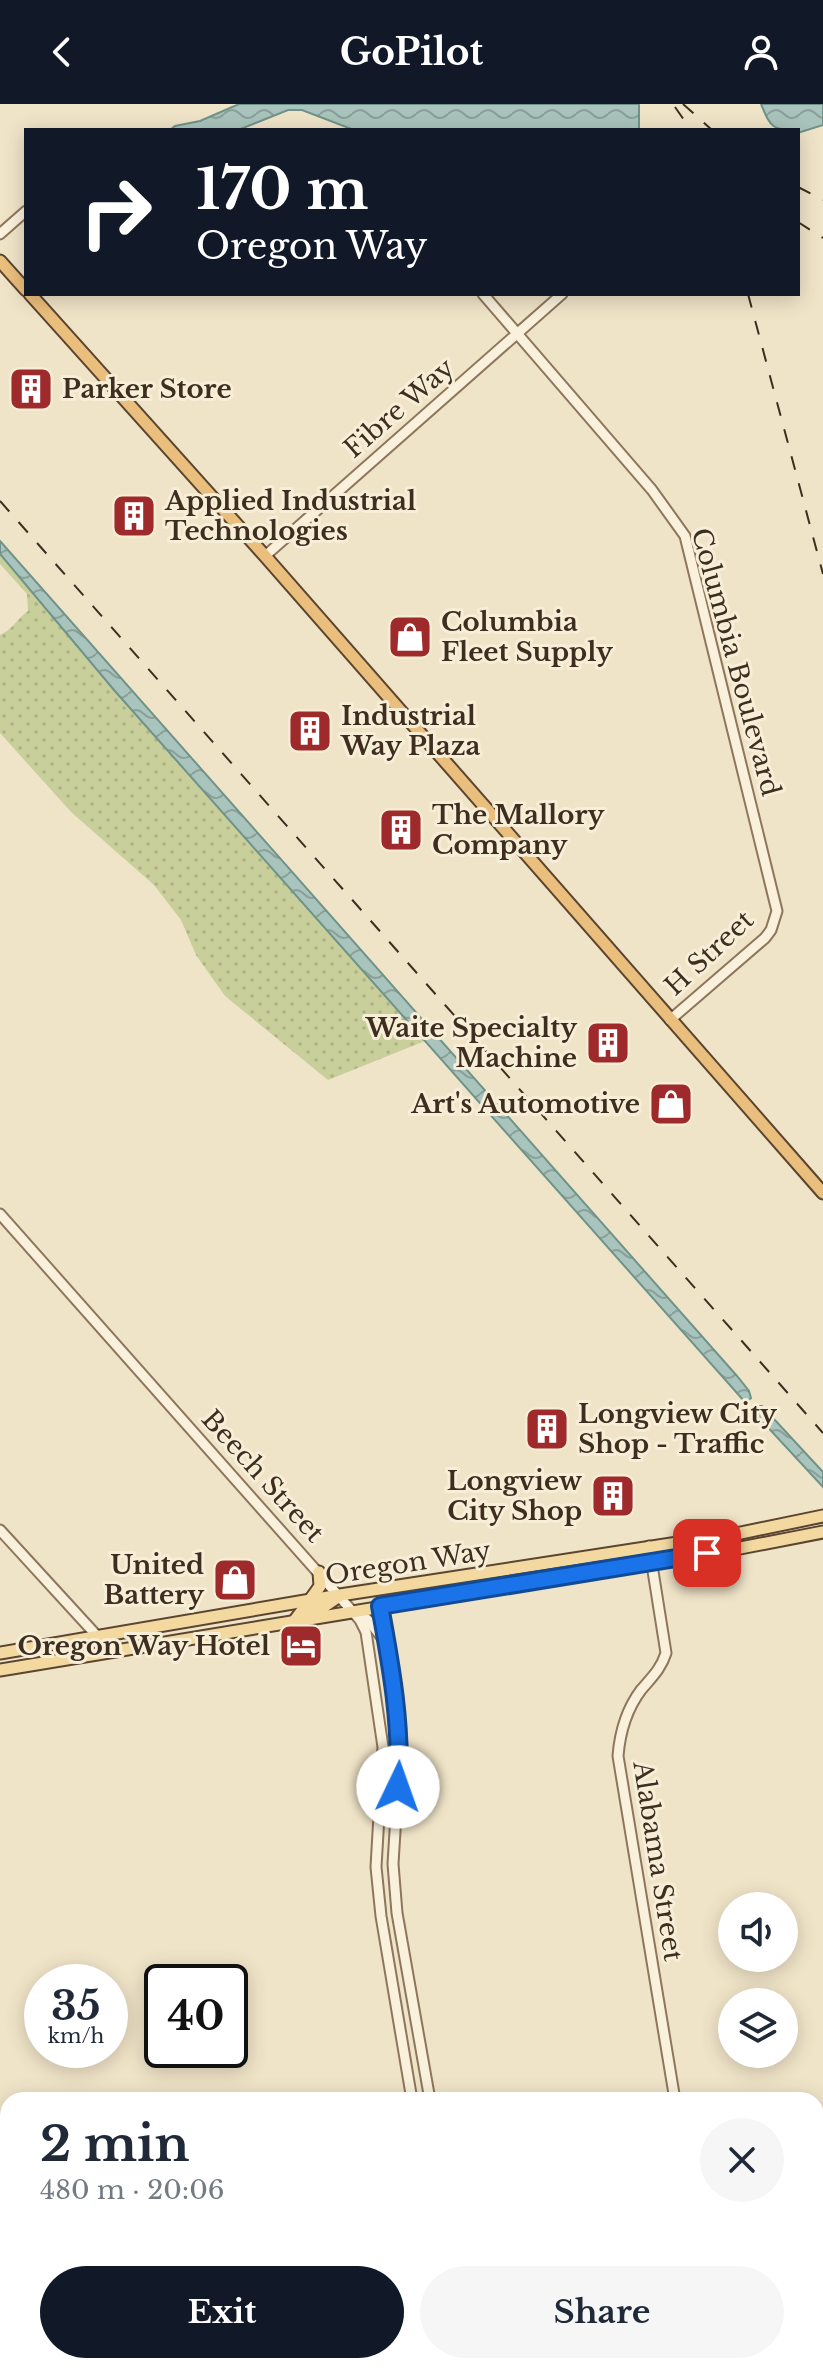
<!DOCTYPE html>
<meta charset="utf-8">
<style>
:root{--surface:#fff;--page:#f6f6f7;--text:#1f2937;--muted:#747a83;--accent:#111827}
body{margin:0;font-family:"Libre Baskerville",serif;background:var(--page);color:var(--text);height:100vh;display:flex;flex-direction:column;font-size:30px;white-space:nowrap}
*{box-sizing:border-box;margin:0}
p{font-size:26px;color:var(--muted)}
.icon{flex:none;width:44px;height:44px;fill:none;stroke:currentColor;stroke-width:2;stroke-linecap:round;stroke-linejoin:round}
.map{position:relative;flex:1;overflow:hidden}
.drawer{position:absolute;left:0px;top:1988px;width:824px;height:282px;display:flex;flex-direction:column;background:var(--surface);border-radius:24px 24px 0 0;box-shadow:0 4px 20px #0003}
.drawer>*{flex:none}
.guide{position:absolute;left:24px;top:24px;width:776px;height:168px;border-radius:0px;box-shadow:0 4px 20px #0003;background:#111827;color:#fff;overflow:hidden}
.controls{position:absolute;left:718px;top:1788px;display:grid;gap:16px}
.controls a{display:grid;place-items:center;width:80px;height:80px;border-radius:50%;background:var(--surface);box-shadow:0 4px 20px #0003;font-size:40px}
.speed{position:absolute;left:24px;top:1860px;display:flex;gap:16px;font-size:40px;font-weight:700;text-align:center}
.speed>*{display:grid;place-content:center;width:104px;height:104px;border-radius:50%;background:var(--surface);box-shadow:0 4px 20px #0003;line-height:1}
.speed small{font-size:20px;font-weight:400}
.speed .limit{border:4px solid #111;border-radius:12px;background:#fff;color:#111}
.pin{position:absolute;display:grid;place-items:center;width:68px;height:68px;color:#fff;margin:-34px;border-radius:16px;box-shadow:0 4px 12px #0006}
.me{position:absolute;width:88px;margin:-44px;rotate:3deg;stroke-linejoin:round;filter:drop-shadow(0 0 6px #0008)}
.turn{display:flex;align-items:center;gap:28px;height:168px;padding:0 40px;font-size:36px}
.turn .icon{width:104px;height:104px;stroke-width:2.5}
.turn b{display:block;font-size:56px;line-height:68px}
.round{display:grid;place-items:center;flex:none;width:84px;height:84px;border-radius:42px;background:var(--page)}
.head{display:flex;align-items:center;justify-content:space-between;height:136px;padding:0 40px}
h1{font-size:48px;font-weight:800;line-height:60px}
.primary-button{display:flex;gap:16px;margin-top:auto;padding:16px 40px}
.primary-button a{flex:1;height:92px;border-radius:48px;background:var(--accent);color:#fff;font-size:32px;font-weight:800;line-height:92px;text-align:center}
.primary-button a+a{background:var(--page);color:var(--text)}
header{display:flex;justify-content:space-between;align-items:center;height:104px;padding:0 40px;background:var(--accent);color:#fff;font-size:36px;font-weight:800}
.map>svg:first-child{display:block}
.grass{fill:url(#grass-dots)}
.water{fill:url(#water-waves);stroke:#6f938a;stroke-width:2}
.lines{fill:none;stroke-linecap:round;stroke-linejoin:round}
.tertiary-casing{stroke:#8d765c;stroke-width:13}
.primary-casing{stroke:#5b4430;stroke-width:15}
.trunk-casing{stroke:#5b4430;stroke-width:15}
.tertiary{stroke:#faf1dc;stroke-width:9}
.primary{stroke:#f3d9a0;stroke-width:11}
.trunk{stroke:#eabe7c;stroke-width:11}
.rail{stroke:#3d2e20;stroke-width:2;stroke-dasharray:14 14;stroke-linecap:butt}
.route-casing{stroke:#114b97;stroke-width:20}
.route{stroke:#1a73e8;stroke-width:14}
.labels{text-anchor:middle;stroke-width:6;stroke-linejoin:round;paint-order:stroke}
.poi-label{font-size:26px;font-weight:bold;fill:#3d2e20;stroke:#f7eed8;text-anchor:start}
.street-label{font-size:26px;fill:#3d2e20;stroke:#f7eed8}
</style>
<header><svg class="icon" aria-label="back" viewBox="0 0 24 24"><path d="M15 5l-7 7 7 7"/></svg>GoPilot<svg class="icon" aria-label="person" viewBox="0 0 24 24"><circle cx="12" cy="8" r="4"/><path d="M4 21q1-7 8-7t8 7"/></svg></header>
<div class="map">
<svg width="823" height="2269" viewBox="0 0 823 2269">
<defs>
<pattern id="grass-dots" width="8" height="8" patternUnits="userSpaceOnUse" patternTransform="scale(2)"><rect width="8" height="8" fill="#c9cf9b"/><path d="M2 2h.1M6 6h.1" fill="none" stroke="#aeb285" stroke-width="1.8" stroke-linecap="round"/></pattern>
<pattern id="water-waves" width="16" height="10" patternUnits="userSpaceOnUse" patternTransform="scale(2)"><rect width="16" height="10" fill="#a9c4bc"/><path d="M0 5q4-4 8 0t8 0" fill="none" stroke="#8ba098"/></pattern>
</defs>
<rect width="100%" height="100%" fill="#f0e4c8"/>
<path class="grass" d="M0,450l114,136 311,351 -97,39 -103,-84 -29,-41 -15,-35 -27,-35 -83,-73 -71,-79v-98c12,-5 17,-16 28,-24l-1,-17 -27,-30z"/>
<g class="water">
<path d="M239,0h400v26h-285l-52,-20h-14l-50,20h-68l5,-4 25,-5z"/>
<path d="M761,0h62v21l-25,8v-3c-26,0 -27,-2 -37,-26z"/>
<path d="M0,437l737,835 12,15 2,7 -3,3h-4l-630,-711 -114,-136z"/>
<path d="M757,1302h5l61,66v15l-62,-67 -6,-11z"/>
</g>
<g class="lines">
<g class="tertiary-casing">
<g id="tertiary">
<path d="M0,130l26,-23"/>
<path d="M483,190l169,196 33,46 92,375 -6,19 -6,8 -95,82"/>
<path d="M265,452l297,-262"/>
<path d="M0,1110l360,406 6,12 17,115 -7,120 5,49 31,184"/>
<path d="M0,1426l98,107"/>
<path d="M649,1442l17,107c-5,16 -14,24 -25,37 -15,20 -21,41 -23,66l57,344"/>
<path d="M380,1502l20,144 -7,114 4,49 33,187"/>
<path d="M359,1509l8,6 17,21"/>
<path d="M457,2262l1,7"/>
<path d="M487,2262l2,7"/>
<path d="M720,2262l1,7"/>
</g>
</g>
<g class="primary-casing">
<g id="primary">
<path d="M310,1496l10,-14 -1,-14"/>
<path d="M295,1516l6,-8 21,-4 16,-11"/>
<path d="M0,1549l340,-58 396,-61 87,-18"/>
<path d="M0,1566l735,-121 88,-17"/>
</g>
</g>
<g class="trunk-casing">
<g id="trunk">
<path d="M0,157l26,29"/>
<path d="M30,190l235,262 558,637"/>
</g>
</g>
<use href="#tertiary" class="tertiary"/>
<use href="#primary" class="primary"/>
<use href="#trunk" class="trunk"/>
<g class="rail">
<path d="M683,0l29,26"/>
<path d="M675,3l16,23"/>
<path d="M798,83l25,13"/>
<path d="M798,118l25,16"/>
<path d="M748,190l75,280"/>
<path d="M0,397l823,932"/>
</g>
</g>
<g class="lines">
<g class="route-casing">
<path id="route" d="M398,1683c4,-61 -7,-121 -18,-181l327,-53"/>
</g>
<use href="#route" class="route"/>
</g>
<defs>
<g id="building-square" transform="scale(2.3)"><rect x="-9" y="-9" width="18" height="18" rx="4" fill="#9e2a2b" stroke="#f7eed8"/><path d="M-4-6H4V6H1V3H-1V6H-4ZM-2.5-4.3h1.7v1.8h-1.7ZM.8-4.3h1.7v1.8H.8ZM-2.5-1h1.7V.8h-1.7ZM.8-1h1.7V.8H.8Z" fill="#fff"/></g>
<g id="shop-square" transform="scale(2.3)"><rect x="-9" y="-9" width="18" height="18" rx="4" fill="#9e2a2b" stroke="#f7eed8"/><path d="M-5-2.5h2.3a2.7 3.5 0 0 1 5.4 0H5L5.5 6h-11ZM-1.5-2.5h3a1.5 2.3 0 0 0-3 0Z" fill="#fff"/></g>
<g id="hotel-square" transform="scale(2.3)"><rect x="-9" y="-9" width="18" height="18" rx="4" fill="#9e2a2b" stroke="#f7eed8"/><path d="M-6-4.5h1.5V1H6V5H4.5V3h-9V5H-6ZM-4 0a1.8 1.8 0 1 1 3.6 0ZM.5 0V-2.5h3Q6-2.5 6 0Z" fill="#fff"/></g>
</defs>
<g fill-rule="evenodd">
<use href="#building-square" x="31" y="285"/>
<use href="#building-square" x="134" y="412"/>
<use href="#shop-square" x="410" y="533"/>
<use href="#building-square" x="310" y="627"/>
<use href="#building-square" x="401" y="726"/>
<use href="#building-square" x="608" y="939"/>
<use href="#shop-square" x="671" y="1000"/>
<use href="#building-square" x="547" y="1325"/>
<use href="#building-square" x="613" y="1392"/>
<use href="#shop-square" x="235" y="1476"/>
<use href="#hotel-square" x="301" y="1542"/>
</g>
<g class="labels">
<g class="poi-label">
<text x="62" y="294">Parker Store</text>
<text x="165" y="406">Applied Industrial<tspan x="165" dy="30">Technologies</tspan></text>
<text x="441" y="527">Columbia<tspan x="441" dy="30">Fleet Supply</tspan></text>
<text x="341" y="621">Industrial<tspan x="341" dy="30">Way Plaza</tspan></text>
<text x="432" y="720">The Mallory<tspan x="432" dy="30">Company</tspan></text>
<text x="577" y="933" text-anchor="end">Waite Specialty<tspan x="577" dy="30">Machine</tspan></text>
<text x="640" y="1009" text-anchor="end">Art's Automotive</text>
<text x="578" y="1319">Longview City<tspan x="578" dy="30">Shop - Traffic</tspan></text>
<text x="582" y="1386" text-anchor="end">Longview<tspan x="582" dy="30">City Shop</tspan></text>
<text x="204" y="1470" text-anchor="end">United<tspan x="204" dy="30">Battery</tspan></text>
<text x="270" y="1551" text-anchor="end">Oregon Way Hotel</text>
</g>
<g class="street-label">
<text transform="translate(399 304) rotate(-41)" y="9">Fibre Way</text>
<text transform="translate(736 558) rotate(75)" y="9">Columbia Boulevard</text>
<text transform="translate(709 849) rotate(-43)" y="9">H Street</text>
<text transform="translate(263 1372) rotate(48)" y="9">Beech Street</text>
<text transform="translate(408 1459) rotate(-9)" y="9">Oregon Way</text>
<text transform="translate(658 1757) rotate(81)" y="9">Alabama Street</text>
</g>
</g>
</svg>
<div class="controls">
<a><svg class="icon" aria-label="sound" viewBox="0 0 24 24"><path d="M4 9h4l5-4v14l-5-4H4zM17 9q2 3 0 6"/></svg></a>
<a><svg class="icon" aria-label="layers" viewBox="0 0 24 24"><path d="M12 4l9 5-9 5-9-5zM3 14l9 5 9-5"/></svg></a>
</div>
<div class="speed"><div>35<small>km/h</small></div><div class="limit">40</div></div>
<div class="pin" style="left:707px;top:1449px;background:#d93025"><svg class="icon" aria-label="arrive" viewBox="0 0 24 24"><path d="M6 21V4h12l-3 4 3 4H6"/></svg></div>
<svg class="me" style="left:398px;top:1683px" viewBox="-20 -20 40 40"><circle r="19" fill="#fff"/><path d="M0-13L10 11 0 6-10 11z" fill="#1a73e8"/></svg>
<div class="guide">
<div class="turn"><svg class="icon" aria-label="right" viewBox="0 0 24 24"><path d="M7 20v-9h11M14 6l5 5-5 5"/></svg><div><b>170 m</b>Oregon Way</div></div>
</div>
<section class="drawer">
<div class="head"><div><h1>2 min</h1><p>480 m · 20:06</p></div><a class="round"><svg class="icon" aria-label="close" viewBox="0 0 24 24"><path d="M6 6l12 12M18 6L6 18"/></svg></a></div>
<div class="primary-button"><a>Exit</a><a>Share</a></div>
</section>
</div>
